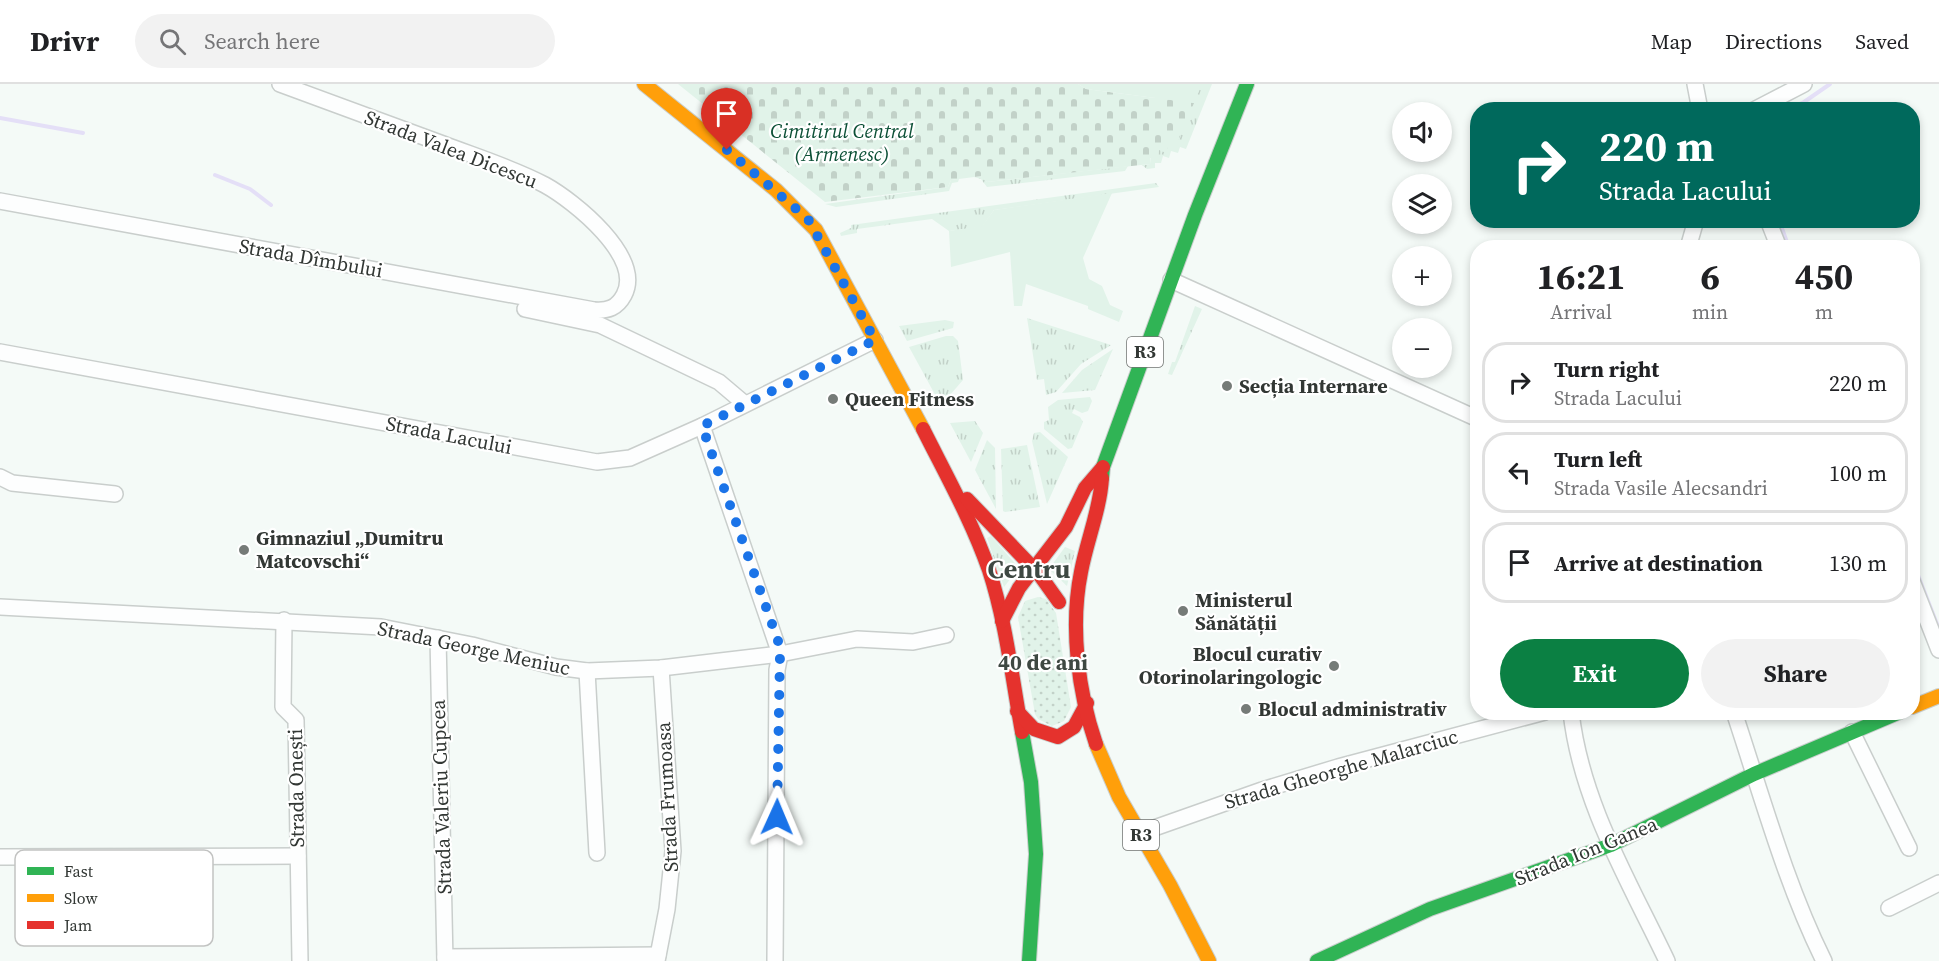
<!DOCTYPE html>
<meta charset="utf-8">
<style>
:root{--surface:#fff;--page:#f2f2f2;--text:#202124;--muted:#757577;--line:#e0e0e0;--accent:#0b8043}
body{margin:0;font-family:"Source Serif 4",serif;background:var(--page);color:var(--text);height:100vh;display:flex;flex-direction:column;font-size:22px;white-space:nowrap}
*{box-sizing:border-box;margin:0}
p{font-size:20px;color:var(--muted)}
.icon{flex:none;width:33px;height:33px;fill:none;stroke:currentColor;stroke-width:2;stroke-linecap:round;stroke-linejoin:round}
.map{position:relative;flex:1;overflow:hidden}
.drawer{position:absolute;left:1470px;top:156px;width:450px;height:480px;display:flex;flex-direction:column;background:var(--surface);border-radius:24px;box-shadow:0 3px 9px #0003}
.drawer>*{flex:none}
.hud{position:absolute;left:1470px;top:18px;width:450px;height:126px;border-radius:24px;box-shadow:0 3px 9px #0003;background:#00695c;color:#fff;overflow:hidden}
.buttons{position:absolute;left:1392px;top:18px;display:grid;gap:12px}
.buttons a{display:grid;place-items:center;width:60px;height:60px;border-radius:50%;background:var(--surface);box-shadow:0 3px 9px #0003;font-size:30px}
.pin{position:absolute;display:grid;place-items:center;width:51px;height:51px;color:#fff;margin:-62px -26px;border-radius:50% 50% 50% 0;rotate:-45deg;box-shadow:0 0 6px #0007}
.pin .icon{rotate:45deg}
.me{position:absolute;width:66px;margin:-33px;rotate:1deg;stroke-linejoin:round;filter:drop-shadow(0 0 4px #0008)}
.turn{display:flex;align-items:center;gap:21px;height:126px;padding:0 30px;font-size:27px}
.turn .icon{width:78px;height:78px;stroke-width:2.5}
.turn b{display:block;font-size:42px;line-height:51px}
.eta{display:flex;justify-content:space-evenly;align-items:center;height:102px;text-align:center}
.eta b{font-size:36px;font-weight:700;line-height:42px}
.button{display:flex;gap:12px;margin-top:auto;padding:12px 30px}
.button a{flex:1;height:69px;border-radius:36px;background:var(--accent);color:#fff;font-size:24px;font-weight:700;line-height:69px;text-align:center}
.button a+a{background:var(--page);color:var(--text)}
ul{padding:0;list-style:none}
li{display:flex;align-items:center;gap:18px;height:81px;margin:0 12px 9px;padding:0 18px;border:3px solid var(--line);border-radius:24px}
li div{flex:1}
li b{display:block;font-size:22px}
li em{font-style:normal}
header{display:flex;align-items:center;gap:36px;box-sizing:border-box;height:84px;padding:0 30px;background:var(--surface);border-bottom:2px solid var(--line)}
header strong{font-size:28px}
nav{display:flex;gap:33px;margin-inline-start:auto;font-size:21px}
.search{width:420px;height:54px;background:var(--page);display:flex;align-items:center;gap:15px;box-sizing:border-box;padding:0 21px;border-radius:33px;color:var(--muted);font-size:22px}
.map>svg:first-child{display:block}
.grass{fill:url(#grass-tufts)}
.cemetery{fill:url(#cemetery-stones)}
.park{fill:#e1f3e9}
.garden{fill:url(#garden-dots)}
.lines{fill:none;stroke-linecap:round;stroke-linejoin:round}
.stream{stroke:#e4dff7;stroke-width:4}
.street-casing{stroke:#c9cecc;stroke-width:18}
.fast-casing{stroke:#c9cecc;stroke-width:16}
.slow-casing{stroke:#c9cecc;stroke-width:16}
.jam-casing{stroke:#c9cecc;stroke-width:16}
.street{stroke:#fdfefe;stroke-width:15}
.fast{stroke:#30b455;stroke-width:14}
.slow{stroke:#ff9f0a;stroke-width:14}
.jam{stroke:#e5322d;stroke-width:14}
.route{stroke:#1a73e8;stroke-width:10;stroke-dasharray:0 18}
.poi-dot{fill:#767b78;stroke:#fff;stroke-width:2}
.labels{text-anchor:middle;stroke-width:4.5;stroke-linejoin:round;paint-order:stroke}
.shield{fill:#fff;stroke:#707371;stroke-width:1.5}
.shield-label{font-size:18px;font-weight:bold;fill:#323734}
.park-label{font-size:20px;font-style:italic;fill:#0c5036;stroke:#fff}
.street-label{font-size:20px;fill:#323734;stroke:#fff}
.poi-label{font-size:20px;font-weight:bold;fill:#323734;stroke:#fff;text-anchor:start}
.quarter-label{font-size:22px;font-weight:bold;fill:#3e4842;stroke:#fff}
.district-label{font-size:26px;font-weight:bold;fill:#3e4842;stroke:#fff}
.key{fill:#fff;stroke:#c2c3c2;stroke-width:1.5}
.key-label{font-size:16px;fill:#323734}
</style>
<header>
<strong>Drivr</strong>
<div class="search"><svg class="icon" aria-label="search" viewBox="0 0 24 24"><circle cx="10" cy="10" r="6"/><path d="M15 15l6 6"/></svg>Search here</div>
<nav><a>Map</a><a>Directions</a><a>Saved</a></nav>
</header>
<div class="map">
<svg width="1939" height="877" viewBox="0 0 1939 877">
<defs>
<pattern id="grass-tufts" width="24" height="20" patternUnits="userSpaceOnUse" patternTransform="scale(1.5)"><rect width="24" height="20" fill="#e1f3e9"/><path d="M3 7l-1-3M5 7V3M7 7l1-3M15 17l-1-3M17 17v-4M19 17l1-3" fill="none" stroke="#c2d1c8"/></pattern>
<pattern id="cemetery-stones" width="16" height="16" patternUnits="userSpaceOnUse" patternTransform="scale(1.5)"><rect width="16" height="16" fill="#e1f3e9"/><path d="M2 7V4a2 2 0 0 1 4 0v3zM10 15v-3a2 2 0 0 1 4 0v3z" fill="#c2d1c8"/></pattern>
<pattern id="garden-dots" width="8" height="8" patternUnits="userSpaceOnUse" patternTransform="scale(1.5)"><rect width="8" height="8" fill="#e1f3e9"/><path d="M2 2h.1M6 6h.1" fill="none" stroke="#c2d1c8" stroke-width="1.8" stroke-linecap="round"/></pattern>
</defs>
<rect width="100%" height="100%" fill="#f4faf7"/>
<g class="grass">
<path d="M1157,0h55l-26,65 -6,-2 -2,6 -7,-2 -2,7 -6,-2 -2,7h-6v5l-8,1 -5,-4 8,-1z"/>
<path d="M1128,82l-3,5 -138,16 -6,-8 -7,-2 9,-1 4,6z"/>
<path d="M959,95l-1,3 -6,1 -3,8 -113,16 -11,-3 123,-17 3,-7z"/>
<path d="M1156,99l3,4 -165,23 -12,17 -33,4 -17,-12 -75,10v4l-16,3 -1,-3 11,-5v-3z"/>
<path d="M1195,222l7,3 -30,66 -4,-1 4,-12h3z"/>
<path d="M1027,234l84,27 -30,19 -25,28 -10,3 -2,-16 -7,1z"/>
<path d="M945,236l9,2 -1,6 -46,13 -8,-15z"/>
<path d="M946,252h7l5,5 5,39 -20,23 -5,-3 -29,-53z"/>
<path d="M1113,265l-18,41 -33,3 20,-23z"/>
<path d="M1090,313l2,4 -4,10 -6,2 -8,-4 -2,4 8,4 3,5 -11,26 -4,1 -24,-20v-7l5,-2 -1,-13 10,-7z"/>
<path d="M975,337l8,12 -12,29 -21,-39z"/>
<path d="M1040,348l28,25 -21,47 -15,-63 2,-8z"/>
<path d="M987,356l8,8 1,61 -21,-39z"/>
<path d="M1027,361l13,62 -35,5 -2,-1 -2,-62z"/>
<path d="M991,452l28,32 -15,19 -17,-49z"/>
<path d="M1065,463l10,4 -8,35 -18,-17z"/>
</g>
<path class="cemetery" d="M678,0h400l8,5 108,14 -19,45 -7,-3 -2,8 -7,-3 -1,8h-8v6l-163,18 -5,-6 -31,4 -3,7 -123,15z"/>
<g class="park">
<path d="M1078,0h124l-8,19 -108,-14z"/>
<path d="M1112,109l-29,65 6,21 13,7 8,19 13,6 -4,11 -31,-13v-3l-62,-22 -4,22h-8l-4,-54 -59,15 -2,-36 33,-5 12,-16z"/>
</g>
<path class="garden" d="M1038,513l8,2 10,14 15,94 -7,14 -12,5 -14,-7 -3,-5 -17,-97 7,-16z"/>
<g class="lines">
<g class="stream">
<path d="M1787,26l17,-8 26,-18"/>
<path d="M0,34l83,15"/>
<path d="M215,91l35,14 21,16"/>
<path d="M1779,136l10,28"/>
<path d="M1912,476l27,69"/>
</g>
<g class="street-casing">
<g id="street">
<path d="M1695,0l5,26"/>
<path d="M1754,26l50,-26"/>
<path d="M0,117l594,109c14,1 23,-2 30,-15 20,-38 -50,-94 -79,-110 -32,-17 -68,-28 -102,-41 -54,-20 -108,-40 -163,-60"/>
<path d="M1768,136l11,28"/>
<path d="M1688,164l8,-28"/>
<path d="M1171,196l307,139"/>
<path d="M525,225l75,16 119,57 26,22"/>
<path d="M0,268l597,110 33,-4 72,-32 173,-86"/>
<path d="M702,342l78,228 -3,16 -2,291"/>
<path d="M0,393l12,6 103,11"/>
<path d="M1912,497l27,69"/>
<path d="M0,523l381,20 91,18 84,22 31,4 74,-3 119,-14 77,-15 56,3 33,-7"/>
<path d="M284,536l-1,87 13,13 4,241"/>
<path d="M438,554l7,323"/>
<path d="M587,587l10,182"/>
<path d="M1571,628c10,90 58,169 96,249"/>
<path d="M1734,628c28,84 51,170 90,249"/>
<path d="M1852,648l57,116"/>
<path d="M1140,749l122,-43 76,-23 207,-55"/>
<path d="M0,773l298,-1"/>
<path d="M1889,824l50,-25"/>
<path d="M445,873l213,-2"/>
<path d="M657,877l10,-52 6,-58 -12,-183"/>
</g>
</g>
<g class="fast-casing">
<g id="fast">
<path d="M1102,394l1,-11 92,-252 52,-131"/>
<path d="M1022,648l9,50 5,72 -7,107"/>
<path d="M1317,877l113,-52 181,-64 143,-71 146,-62"/>
</g>
</g>
<g class="slow-casing">
<g id="slow">
<path d="M644,0l132,106 40,40 107,199"/>
<path d="M1912,623l27,-11"/>
<path d="M1096,660l23,53 51,88 39,76"/>
</g>
</g>
<g class="jam-casing">
<g id="jam">
<path d="M923,345c23,46 49,92 66,141 17,52 23,108 33,162"/>
<path d="M967,415l72,75 20,28"/>
<path d="M1002,537l17,-33 47,-61 19,-39 18,-21"/>
<path d="M1017,627l17,18 24,8 16,-10 13,-24"/>
<path d="M1096,660c-18,-52 -26,-118 -15,-172 6,-32 19,-62 21,-94"/>
</g>
</g>
<use href="#street" class="street"/>
<use href="#fast" class="fast"/>
<use href="#slow" class="slow"/>
<use href="#jam" class="jam"/>
</g>
<g class="lines">
<path class="route" d="M727,66l81,69 67,121 -173,86 76,215 2,13 -3,163"/>
</g>
<g class="poi-dot">
<circle cx="1227" cy="302" r="6"/>
<circle cx="833" cy="315" r="6"/>
<circle cx="244" cy="466" r="6"/>
<circle cx="1183" cy="527" r="6"/>
<circle cx="1334" cy="582" r="6"/>
<circle cx="1246" cy="625" r="6"/>
</g>
<g class="labels">
<g class="shield">
<rect x="1127" y="253" width="36" height="30" rx="4.5"/>
<rect x="1123" y="736" width="36" height="30" rx="4.5"/>
</g>
<g class="shield-label">
<text x="1145" y="274">R3</text>
<text x="1141" y="757">R3</text>
</g>
<g class="park-label">
<text x="842" y="54">Cimitirul Central<tspan x="842" dy="23">(Armenesc)</tspan></text>
</g>
<g class="street-label">
<text transform="translate(451 65) rotate(21)" y="7">Strada Valea Dicescu</text>
<text transform="translate(311 174) rotate(10)" y="7">Strada Dîmbului</text>
<text transform="translate(449 351) rotate(11)" y="7">Strada Lacului</text>
<text transform="translate(474 564) rotate(12)" y="7">Strada George Meniuc</text>
<text transform="translate(1341 685) rotate(-16)" y="7">Strada Gheorghe Malarciuc</text>
<text transform="translate(296 704) rotate(-91)" y="7">Strada Onești</text>
<text transform="translate(441 713) rotate(-92)" y="7">Strada Valeriu Cupcea</text>
<text transform="translate(667 713) rotate(-93)" y="7">Strada Frumoasa</text>
<text transform="translate(1586 767) rotate(-22)" y="7">Strada Ion Ganea</text>
</g>
<g class="poi-label">
<text x="1239" y="309">Secția Internare</text>
<text x="845" y="322">Queen Fitness</text>
<text x="256" y="461">Gimnaziul „Dumitru<tspan x="256" dy="23">Matcovschi“</tspan></text>
<text x="1195" y="523">Ministerul<tspan x="1195" dy="23">Sănătății</tspan></text>
<text x="1322" y="577" text-anchor="end">Blocul curativ<tspan x="1322" dy="23">Otorinolaringologic</tspan></text>
<text x="1258" y="632">Blocul administrativ</text>
</g>
<g class="quarter-label">
<text x="1043" y="586">40 de ani</text>
</g>
<g class="district-label">
<text x="1029" y="494">Centru</text>
</g>
</g>
<rect x="15" y="766" width="198" height="96" rx="9" class="key"/>
<rect x="27" y="783" width="27" height="8" fill="#30b455"/>
<rect x="27" y="810" width="27" height="8" fill="#ff9f0a"/>
<rect x="27" y="837" width="27" height="8" fill="#e5322d"/>
<g class="key-label">
<text x="64" y="793">Fast</text>
<text x="64" y="820">Slow</text>
<text x="64" y="847">Jam</text>
</g>
</svg>
<div class="buttons">
<a><svg class="icon" aria-label="sound" viewBox="0 0 24 24"><path d="M4 9h4l5-4v14l-5-4H4zM17 9q2 3 0 6"/></svg></a>
<a><svg class="icon" aria-label="layers" viewBox="0 0 24 24"><path d="M12 4l9 5-9 5-9-5zM3 14l9 5 9-5"/></svg></a>
<a>+</a>
<a>−</a>
</div>
<div class="pin" style="left:727px;top:66px;background:#d93025"><svg class="icon" aria-label="arrive" viewBox="0 0 24 24"><path d="M6 21V4h12l-3 4 3 4H6"/></svg></div>
<svg class="me" style="left:777px;top:733px" viewBox="-20 -20 40 40"><path d="M0-17L14 15 0 8-14 15z" fill="#1a73e8" stroke="#fff" stroke-width="4"/></svg>
<div class="hud">
<div class="turn"><svg class="icon" aria-label="right" viewBox="0 0 24 24"><path d="M7 20v-9h11M14 6l5 5-5 5"/></svg><div><b>220 m</b>Strada Lacului</div></div>
</div>
<section class="drawer">
<div class="eta">
<div><b>16:21</b><p>Arrival</p></div>
<div><b>6</b><p>min</p></div>
<div><b>450</b><p>m</p></div>
</div>
<ul>
<li><svg class="icon" aria-label="right" viewBox="0 0 24 24"><path d="M7 20v-9h11M14 6l5 5-5 5"/></svg><div><b>Turn right</b><p>Strada Lacului</p></div><em>220 m</em></li>
<li><svg class="icon" aria-label="left" viewBox="0 0 24 24"><path d="M17 20v-9H6M10 6l-5 5 5 5"/></svg><div><b>Turn left</b><p>Strada Vasile Alecsandri</p></div><em>100 m</em></li>
<li><svg class="icon" aria-label="arrive" viewBox="0 0 24 24"><path d="M6 21V4h12l-3 4 3 4H6"/></svg><div><b>Arrive at destination</b></div><em>130 m</em></li>
</ul>
<div class="button"><a>Exit</a><a>Share</a></div>
</section>
</div>
